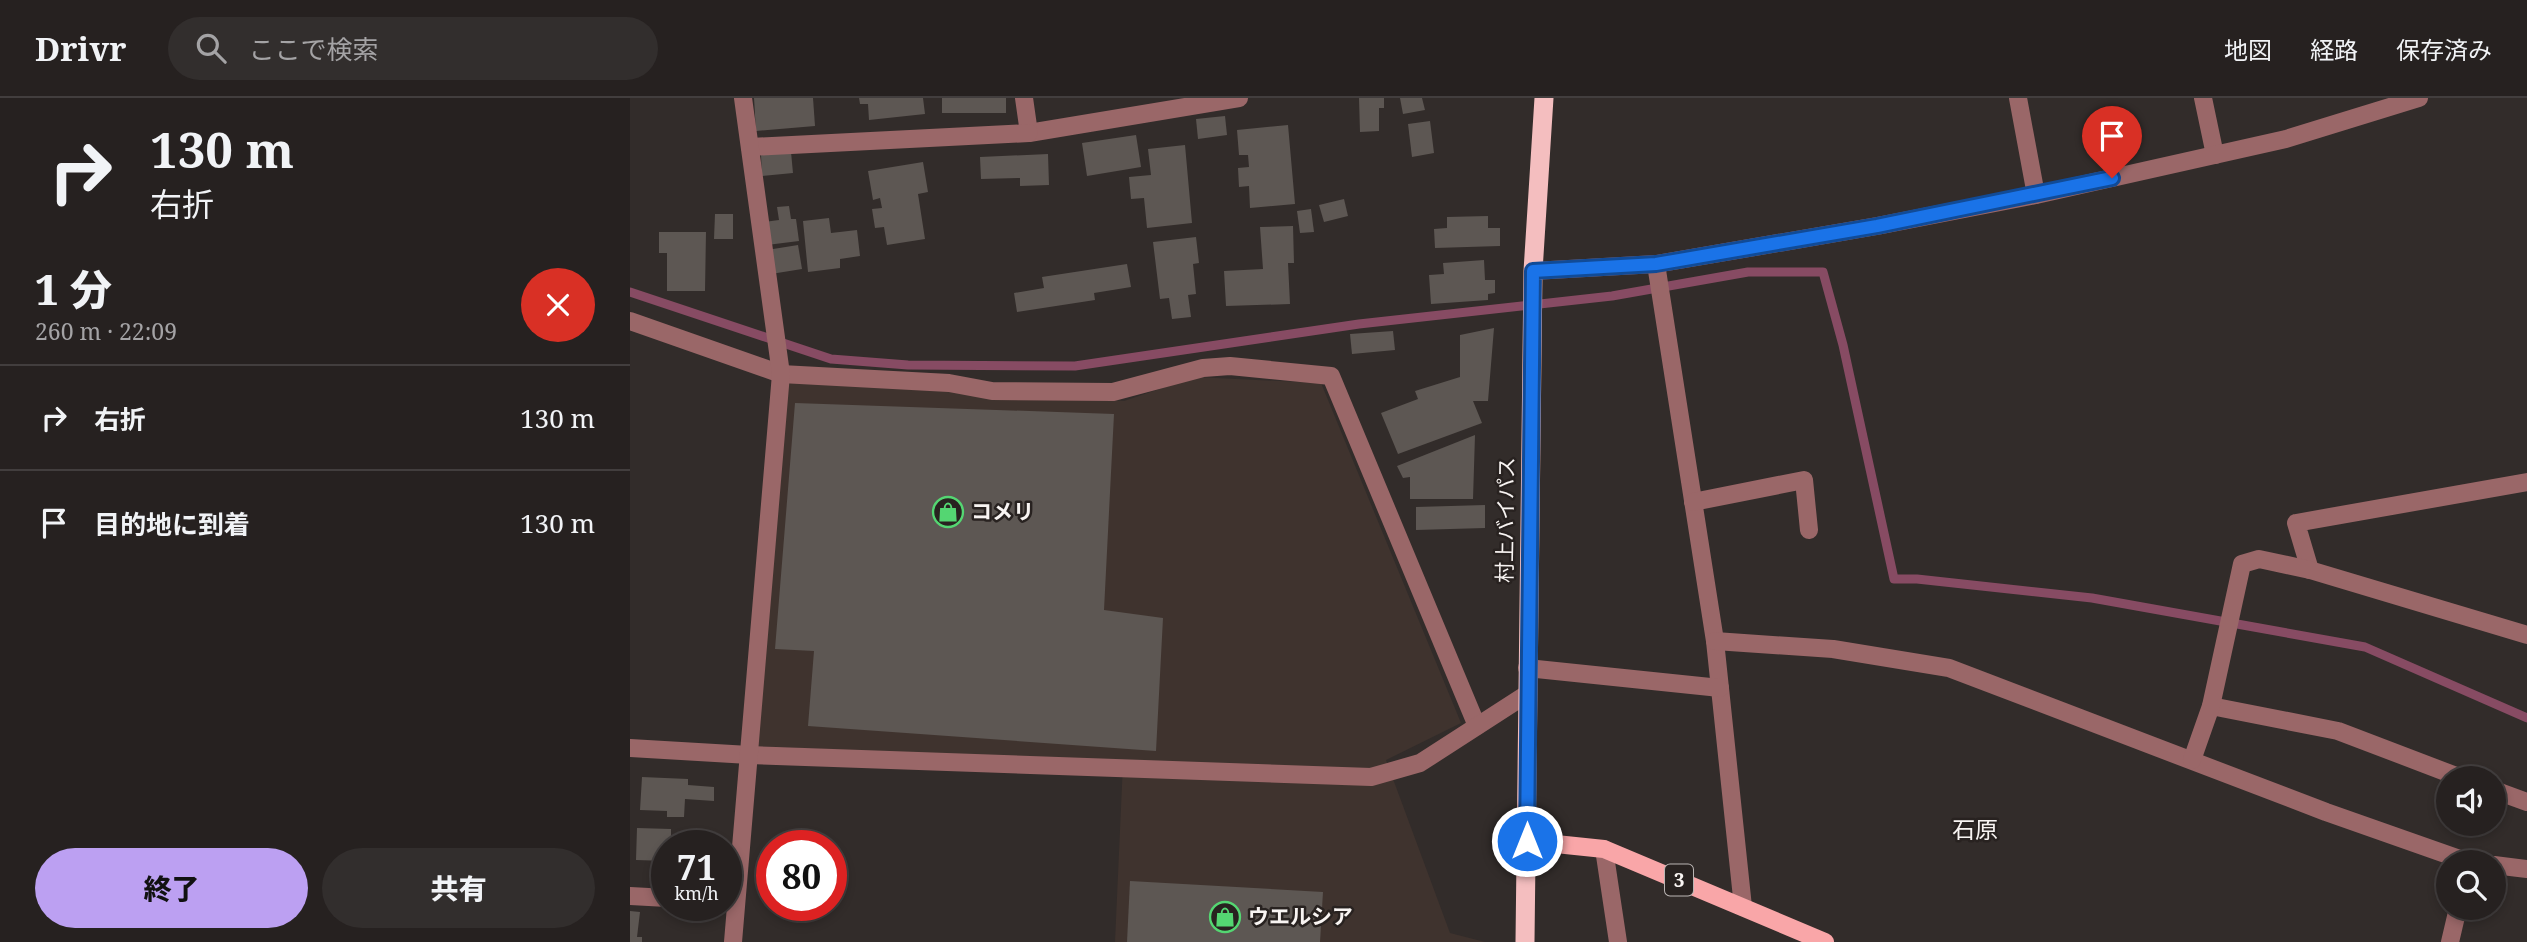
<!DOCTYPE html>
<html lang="ja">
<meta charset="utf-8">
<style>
:root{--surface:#262120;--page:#322e2d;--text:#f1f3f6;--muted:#a4a3a5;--line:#423e3e;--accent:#bca0f2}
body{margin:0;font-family:"Noto Serif","Noto Sans JP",serif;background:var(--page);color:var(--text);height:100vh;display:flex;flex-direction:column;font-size:26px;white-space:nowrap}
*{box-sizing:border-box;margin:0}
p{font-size:23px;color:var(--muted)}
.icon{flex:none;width:38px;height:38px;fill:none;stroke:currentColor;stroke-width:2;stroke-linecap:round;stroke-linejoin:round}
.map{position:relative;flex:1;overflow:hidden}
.drawer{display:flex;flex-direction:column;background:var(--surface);width:630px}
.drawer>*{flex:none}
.guide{background:#262120;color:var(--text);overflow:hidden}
.controls{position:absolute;left:1806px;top:668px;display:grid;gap:14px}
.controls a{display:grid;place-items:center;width:70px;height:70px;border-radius:50%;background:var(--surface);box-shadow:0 4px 10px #0003,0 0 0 2px var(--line);font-size:35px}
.speed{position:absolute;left:21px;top:732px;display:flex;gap:14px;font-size:35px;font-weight:700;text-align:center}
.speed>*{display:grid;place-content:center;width:91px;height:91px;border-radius:50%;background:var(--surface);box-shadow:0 4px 10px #0003,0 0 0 2px var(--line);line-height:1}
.speed small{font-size:18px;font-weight:400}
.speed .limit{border:10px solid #d22;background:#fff;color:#111}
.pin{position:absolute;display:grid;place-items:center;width:60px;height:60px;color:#fff;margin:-72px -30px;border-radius:50% 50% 50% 0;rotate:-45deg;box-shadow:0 0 7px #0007}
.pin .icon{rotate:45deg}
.me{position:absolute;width:77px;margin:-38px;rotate:0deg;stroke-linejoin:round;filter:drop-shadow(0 0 5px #0008)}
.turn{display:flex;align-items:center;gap:24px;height:147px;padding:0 35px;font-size:32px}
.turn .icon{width:91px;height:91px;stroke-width:2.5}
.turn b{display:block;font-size:49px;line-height:60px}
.round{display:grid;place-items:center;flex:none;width:74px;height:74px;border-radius:37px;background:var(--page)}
.overview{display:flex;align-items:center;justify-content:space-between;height:119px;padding:0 35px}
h1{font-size:42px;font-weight:800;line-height:52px}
.cta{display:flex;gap:14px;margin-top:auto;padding:14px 35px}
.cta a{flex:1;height:80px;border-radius:42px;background:var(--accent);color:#111;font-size:28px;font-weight:800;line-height:80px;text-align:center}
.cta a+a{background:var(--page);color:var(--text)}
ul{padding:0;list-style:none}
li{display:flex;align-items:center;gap:21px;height:105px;padding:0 35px;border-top:2px solid var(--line)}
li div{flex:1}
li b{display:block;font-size:26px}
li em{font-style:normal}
header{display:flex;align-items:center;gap:42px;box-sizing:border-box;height:98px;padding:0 35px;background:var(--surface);border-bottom:2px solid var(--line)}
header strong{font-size:33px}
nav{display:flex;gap:38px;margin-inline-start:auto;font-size:24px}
.search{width:490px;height:63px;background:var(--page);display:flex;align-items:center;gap:18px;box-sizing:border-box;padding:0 24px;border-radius:38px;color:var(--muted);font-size:26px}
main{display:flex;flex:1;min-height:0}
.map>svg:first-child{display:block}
.built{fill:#3f332e}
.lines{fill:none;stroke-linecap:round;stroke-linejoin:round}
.stream{stroke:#874b63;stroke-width:9}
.building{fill:#5d5753}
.minor{stroke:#9a6768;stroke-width:18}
.primary{stroke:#f9a6a8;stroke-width:18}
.trunk{stroke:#f4bebf;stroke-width:19}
.route-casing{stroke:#114b97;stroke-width:18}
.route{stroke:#1a73e8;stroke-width:12}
.labels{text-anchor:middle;stroke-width:5;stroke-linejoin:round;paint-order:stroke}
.shield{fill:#282220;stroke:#bab5b3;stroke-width:2}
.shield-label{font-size:19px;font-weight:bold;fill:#f8f4f2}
.poi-label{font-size:21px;font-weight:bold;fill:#f8f4f2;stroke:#282220;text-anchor:start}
.street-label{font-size:21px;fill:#f8f4f2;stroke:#282220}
.neighbourhood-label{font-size:23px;fill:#f8f4f2;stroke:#282220}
</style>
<header>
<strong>Drivr</strong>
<div class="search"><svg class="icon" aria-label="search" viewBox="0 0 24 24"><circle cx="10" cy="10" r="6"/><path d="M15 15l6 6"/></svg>ここで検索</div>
<nav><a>地図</a><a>経路</a><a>保存済み</a></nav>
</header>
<main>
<section class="drawer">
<div class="guide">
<div class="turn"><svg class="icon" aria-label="right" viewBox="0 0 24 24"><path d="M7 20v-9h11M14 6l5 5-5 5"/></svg><div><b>130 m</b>右折</div></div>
</div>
<div class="overview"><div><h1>1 分</h1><p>260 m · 22:09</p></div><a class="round" style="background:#d93025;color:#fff"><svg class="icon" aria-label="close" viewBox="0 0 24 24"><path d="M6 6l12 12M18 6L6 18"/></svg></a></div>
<ul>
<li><svg class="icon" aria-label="right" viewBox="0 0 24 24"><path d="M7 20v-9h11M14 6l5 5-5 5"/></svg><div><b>右折</b></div><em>130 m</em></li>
<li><svg class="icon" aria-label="arrive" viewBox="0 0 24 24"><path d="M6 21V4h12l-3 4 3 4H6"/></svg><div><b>目的地に到着</b></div><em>130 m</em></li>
</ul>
<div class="cta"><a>終了</a><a>共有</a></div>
</section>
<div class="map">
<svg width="1897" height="844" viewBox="0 0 1897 844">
<rect width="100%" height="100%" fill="#322c2a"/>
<path class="built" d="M565,279l126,6 140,340 -75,37 64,173 35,9h-370l8,-179 -369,-17 22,-365 348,20z"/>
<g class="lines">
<path class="stream" d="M0,194l201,67 77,6 167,1 284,-42 253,-28 136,-24h75l20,73 51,234h23l175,19 273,49 162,71"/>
</g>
<g class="building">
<path d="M124,0h59l2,28 -59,5z"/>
<path d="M229,0h64l2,16 -56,6 -1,-16h-8z"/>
<rect x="312" y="0" width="64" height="15"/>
<path d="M729,0h25v10h-5v23l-19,1z"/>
<path d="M770,0h22l3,12 -22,4z"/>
<path d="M595,18l2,19 -29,4 -2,-20z"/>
<path d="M800,23l4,32 -22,4 -4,-33z"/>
<path d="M658,27l7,79 -45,4 -1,-22 -10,1 -1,-19 11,-1 -1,-12h-9l-2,-25z"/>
<path d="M506,37l5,32 -54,9 -5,-33z"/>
<path d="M555,47l7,78 -45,5 -3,-30 -13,1 -2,-22 22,-2 -3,-26z"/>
<path d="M161,54l2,21 -31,3 -1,-21z"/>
<path d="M418,56l1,31 -29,1v-8l-39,1 -1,-22z"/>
<path d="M293,64l5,30 -10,2 7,45 -38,6 -3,-18 -9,1 -3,-19 10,-1 -2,-10 -7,2 -5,-29z"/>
<path d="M714,101l4,17 -24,6 -5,-17z"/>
<path d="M159,108l2,13h5l3,22 -32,4 -3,-23 15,-2 -2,-13z"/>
<path d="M681,111l3,23 -14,1 -3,-22z"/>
<path d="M85,116h18v25h-19z"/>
<path d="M858,118v12h12v18l-65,2 -1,-19 13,-1v-11z"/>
<path d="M199,120l2,15 26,-3 3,26 -20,3v9l-32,4 -5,-51z"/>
<path d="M663,128l1,37h-6l2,41 -64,2 -2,-35 39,-2 -3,-42z"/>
<path d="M29,134h47l-1,59h-38v-38h-8z"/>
<path d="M566,139l3,26 -6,1 3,30 -8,1 3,22 -19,2 -3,-21 -9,1 -7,-57z"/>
<path d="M168,147l4,24 -31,5 -4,-24z"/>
<path d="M854,162l1,20h10v13l-7,1v6l-57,4 -2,-29 15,-1 -1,-11z"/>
<path d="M497,166l4,23 -37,6 1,7 -78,12 -3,-19 30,-5 -2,-11z"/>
<path d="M864,230l-6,73h-15l9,22 -84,31 -17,-41 37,-14 -3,-8 45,-14v-42z"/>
<path d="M763,233l2,19 -43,4 -2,-20z"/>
<path d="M165,305l319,11 -10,196 59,8 -7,133 -348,-25 6,-75 -39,-2z"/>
<path d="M845,337l-2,64h-63v-22l-7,1 -6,-12z"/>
<path d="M855,407v23l-69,2v-23z"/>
<path d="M12,679l46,2v6l26,2v14l-29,-2 -1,18h-17v-6l-27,-1z"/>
<path d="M7,730l34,1v16h-4v16l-31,-1z"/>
<path d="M58,736l30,2 -1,9h-30z"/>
<path d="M500,783l193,11 -3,50h-193z"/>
<path d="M0,813l10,1 -3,25h5v5h-12z"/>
</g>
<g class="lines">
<g class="minor">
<path d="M394,0l5,35 210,-35"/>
<path d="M1388,0l18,97"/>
<path d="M1573,0l12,57"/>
<path d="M120,49l279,-14"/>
<path d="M1026,166l59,377 28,266"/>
<path d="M903,173l123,-7 221,-38 159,-31 250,-56 133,-41"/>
<path d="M0,223l151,53 168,9 43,8 121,1 90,-24 27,-2 101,10 146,350"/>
<path d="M1063,404l111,-22 5,50"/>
<path d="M1680,472l-14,-47 231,-41"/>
<path d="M1085,543l118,8 116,19 377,144 145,51"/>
<path d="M897,570l193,20"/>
<path d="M1581,608l127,25 126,48"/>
<path d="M0,650l119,7 622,22 49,-14 107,-69"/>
<path d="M1562,662l19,-54 31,-142 17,-5 51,11 217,65"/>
<path d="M1864,692l33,12"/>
<path d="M974,751l14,93"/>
<path d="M1864,767l33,4"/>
<path d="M0,798l37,2"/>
<path d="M103,844l48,-568 -38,-276"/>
<path d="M1820,844l8,-34"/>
</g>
<path class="primary" d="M897,743l77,8 221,93"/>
<path class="trunk" d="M895,844l8,-671 11,-173"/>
</g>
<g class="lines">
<g class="route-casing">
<path id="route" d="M897,743l6,-570 123,-7 221,-38 235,-48"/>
</g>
<use href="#route" class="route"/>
</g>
<defs>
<g id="shop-ring" transform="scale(1.575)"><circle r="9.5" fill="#282220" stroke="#54d672" stroke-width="1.5"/><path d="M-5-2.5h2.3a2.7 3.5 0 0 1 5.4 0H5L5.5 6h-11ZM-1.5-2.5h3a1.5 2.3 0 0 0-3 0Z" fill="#54d672"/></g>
</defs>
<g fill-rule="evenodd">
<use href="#shop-ring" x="318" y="414"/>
<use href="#shop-ring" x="595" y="819"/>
</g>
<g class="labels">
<rect class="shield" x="1035" y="766.5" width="28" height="31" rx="5"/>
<g class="shield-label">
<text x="1049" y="789">3</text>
</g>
<g class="poi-label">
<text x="341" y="421">コメリ</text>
<text x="618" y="826">ウエルシア</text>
</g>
<g class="street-label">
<text transform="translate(876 422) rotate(-89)" y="7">村上バイパス</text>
</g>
<g class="neighbourhood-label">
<text x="1345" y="740">石原</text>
</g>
</g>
</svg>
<div class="controls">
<a><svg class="icon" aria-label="sound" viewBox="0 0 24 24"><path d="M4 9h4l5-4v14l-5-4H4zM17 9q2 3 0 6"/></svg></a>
<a><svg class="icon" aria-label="search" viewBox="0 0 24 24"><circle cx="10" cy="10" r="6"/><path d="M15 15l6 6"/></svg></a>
</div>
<div class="speed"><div>71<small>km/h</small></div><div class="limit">80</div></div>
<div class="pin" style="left:1482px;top:80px;background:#d93025"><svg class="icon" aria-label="arrive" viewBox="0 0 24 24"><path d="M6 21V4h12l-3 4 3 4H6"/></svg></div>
<svg class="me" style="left:897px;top:743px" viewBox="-20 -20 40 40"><circle r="17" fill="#1a73e8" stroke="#fff" stroke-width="3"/><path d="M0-11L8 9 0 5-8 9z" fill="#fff"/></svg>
</div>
</main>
